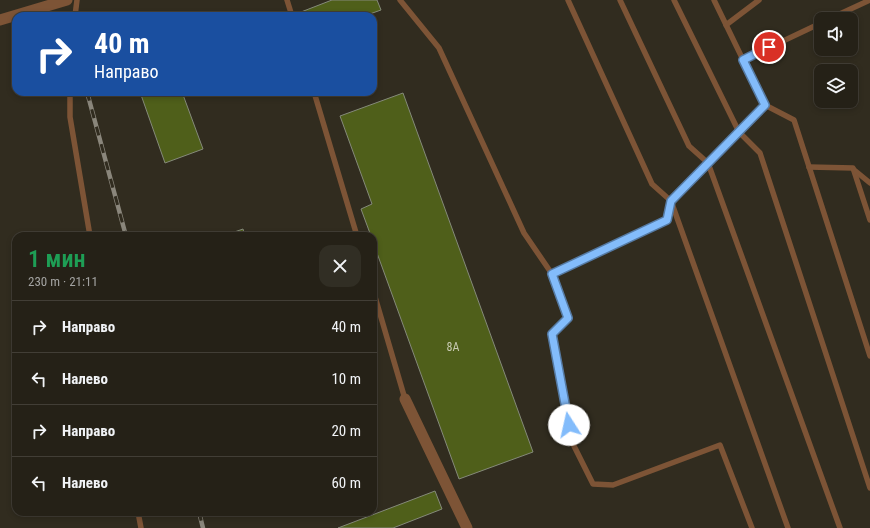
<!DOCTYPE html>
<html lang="ru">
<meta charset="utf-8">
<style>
:root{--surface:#252117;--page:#312e24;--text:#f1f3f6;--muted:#a3a3a1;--line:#423e36}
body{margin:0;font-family:"Roboto Condensed",sans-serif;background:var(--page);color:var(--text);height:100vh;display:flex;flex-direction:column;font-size:15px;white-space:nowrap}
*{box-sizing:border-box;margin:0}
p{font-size:13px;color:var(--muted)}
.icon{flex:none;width:22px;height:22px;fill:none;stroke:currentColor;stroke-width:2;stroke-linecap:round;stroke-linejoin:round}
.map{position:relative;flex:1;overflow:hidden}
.drawer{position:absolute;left:12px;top:232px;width:365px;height:284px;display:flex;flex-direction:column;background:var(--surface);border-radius:12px;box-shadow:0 2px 6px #0003,0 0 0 1px var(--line)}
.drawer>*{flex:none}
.guide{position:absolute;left:12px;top:12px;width:365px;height:84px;border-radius:12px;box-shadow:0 2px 6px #0003,0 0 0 1px var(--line);background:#1a4fa0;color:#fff;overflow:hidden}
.buttons{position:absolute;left:814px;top:12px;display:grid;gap:8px}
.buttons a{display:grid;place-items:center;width:44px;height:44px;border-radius:8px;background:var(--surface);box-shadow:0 2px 6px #0003,0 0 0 1px var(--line);font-size:20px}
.pin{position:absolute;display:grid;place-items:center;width:34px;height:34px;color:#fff;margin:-17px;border:2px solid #fff;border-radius:50%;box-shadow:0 1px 4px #0007}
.me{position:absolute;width:44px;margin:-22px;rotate:350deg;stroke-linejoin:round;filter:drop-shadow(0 0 3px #0008)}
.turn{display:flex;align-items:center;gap:14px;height:84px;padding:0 16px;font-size:18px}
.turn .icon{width:52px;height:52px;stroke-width:2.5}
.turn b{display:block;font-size:28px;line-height:34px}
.round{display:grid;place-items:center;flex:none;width:42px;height:42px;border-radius:12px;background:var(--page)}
.headline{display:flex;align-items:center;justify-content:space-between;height:68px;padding:0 16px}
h1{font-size:24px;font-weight:600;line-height:30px;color:#1e9e55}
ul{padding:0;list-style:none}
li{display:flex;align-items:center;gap:12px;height:52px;padding:0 16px;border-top:1px solid var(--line)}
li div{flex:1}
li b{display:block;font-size:15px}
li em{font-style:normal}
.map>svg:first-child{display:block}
.building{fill:#4f5f1a;stroke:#858a7a}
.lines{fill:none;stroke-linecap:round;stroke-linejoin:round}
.lane{stroke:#7d5436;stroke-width:5.5}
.street{stroke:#7d5436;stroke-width:11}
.rail-casing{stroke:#8a867b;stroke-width:4.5}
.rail{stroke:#312c1f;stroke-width:3;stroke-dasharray:9;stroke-linecap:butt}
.route-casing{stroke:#557aa3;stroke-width:10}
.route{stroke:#83bcfb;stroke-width:7}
.labels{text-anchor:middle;stroke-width:4;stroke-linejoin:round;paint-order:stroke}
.number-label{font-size:12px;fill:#c8cab2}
</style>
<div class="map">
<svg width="870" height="528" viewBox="0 0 870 528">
<rect width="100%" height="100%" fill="#312c1f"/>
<g class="building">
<path d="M332,0h45l4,10 -17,6h-61l-2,-4z"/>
<path d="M140,92h42l21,57 -38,14z"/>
<path d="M403,93l130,359 -74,27 -86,-237v-6h-2l-10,-27 11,-5 -32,-88z"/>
<path d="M243,229l2,7h-22z"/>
<path d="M435,491l7,18 -49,19h-55z"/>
</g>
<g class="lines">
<g class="lane">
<path d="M287,0l5,16"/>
<path d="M400,0l39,48 85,185 28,41 16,44 -16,16 19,106 22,44 20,1 107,-40 32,83"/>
<path d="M568,0l84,184 19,17 117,327"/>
<path d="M620,0l69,146 19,17 132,365"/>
<path d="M674,0l65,132 21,21 110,335"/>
<path d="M75,16l2,-16"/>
<path d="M829,19l41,-19"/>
<path d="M726,25l33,-25"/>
<path d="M743,60l78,-37"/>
<path d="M70,92v25l20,119"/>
<path d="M314,92l43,144"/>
<path d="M765,105l29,15 76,236"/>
<path d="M809,167l44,1 17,52"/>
<path d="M853,169l17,14"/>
<path d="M552,274l115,-54 4,-19 94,-96 -51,-105"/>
<path d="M373,290l32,109"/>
<path d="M138,512l3,16"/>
</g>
<g class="street">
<path d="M0,20l67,-20"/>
<path d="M405,399l62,129"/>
</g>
<g class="rail-casing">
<g id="rail">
<path d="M87,92l39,144"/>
<path d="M199,512l4,16"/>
</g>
</g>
<use href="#rail" class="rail"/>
</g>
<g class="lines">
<g class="route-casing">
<path id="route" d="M569,425l-17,-91 16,-16 -16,-44 115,-54 4,-19 94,-96 -22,-45 26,-13"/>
</g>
<use href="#route" class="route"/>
</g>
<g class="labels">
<g class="number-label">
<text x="453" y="351">8А</text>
</g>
</g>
</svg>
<div class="buttons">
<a><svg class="icon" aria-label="sound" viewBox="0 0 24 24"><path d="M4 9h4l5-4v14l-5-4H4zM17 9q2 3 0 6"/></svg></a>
<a><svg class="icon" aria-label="layers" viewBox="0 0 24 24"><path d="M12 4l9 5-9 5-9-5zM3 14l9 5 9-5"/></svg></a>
</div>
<div class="pin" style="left:769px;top:47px;background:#d93025"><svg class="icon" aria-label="arrive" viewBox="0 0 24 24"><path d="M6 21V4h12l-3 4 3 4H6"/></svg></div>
<svg class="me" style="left:569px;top:425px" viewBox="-20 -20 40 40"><circle r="19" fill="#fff"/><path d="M0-13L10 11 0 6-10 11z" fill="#83bcfb"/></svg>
<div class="guide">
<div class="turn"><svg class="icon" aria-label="right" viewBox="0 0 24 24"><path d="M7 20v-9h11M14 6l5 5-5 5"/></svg><div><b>40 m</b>Направо</div></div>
</div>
<section class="drawer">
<div class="headline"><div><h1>1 мин</h1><p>230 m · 21:11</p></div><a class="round"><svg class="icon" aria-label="close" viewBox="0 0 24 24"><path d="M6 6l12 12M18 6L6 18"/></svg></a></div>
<ul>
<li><svg class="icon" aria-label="right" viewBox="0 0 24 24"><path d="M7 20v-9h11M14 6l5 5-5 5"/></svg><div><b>Направо</b></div><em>40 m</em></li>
<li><svg class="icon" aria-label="left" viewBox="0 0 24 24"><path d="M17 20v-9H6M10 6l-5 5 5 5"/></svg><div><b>Налево</b></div><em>10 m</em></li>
<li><svg class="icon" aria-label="right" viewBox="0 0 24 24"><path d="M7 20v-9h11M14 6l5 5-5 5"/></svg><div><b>Направо</b></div><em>20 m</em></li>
<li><svg class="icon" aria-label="left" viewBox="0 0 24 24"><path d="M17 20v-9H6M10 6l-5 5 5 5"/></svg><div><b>Налево</b></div><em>60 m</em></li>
</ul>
</section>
</div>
